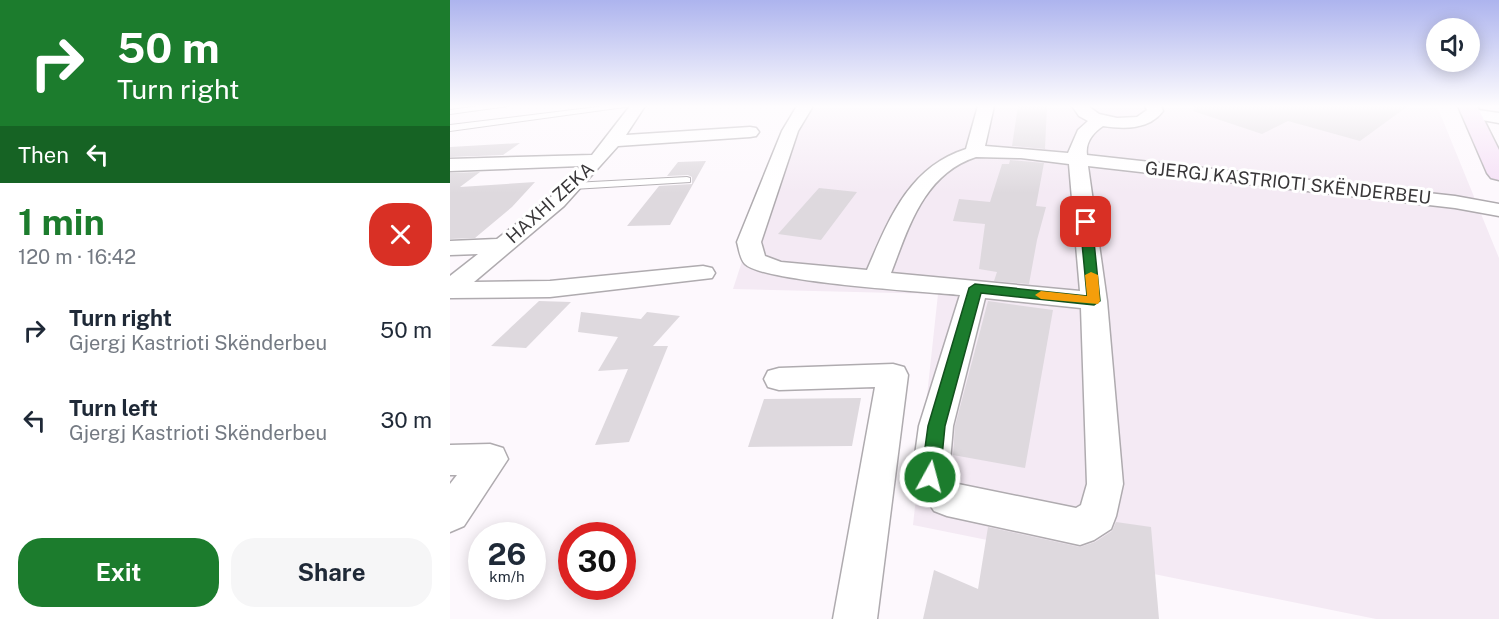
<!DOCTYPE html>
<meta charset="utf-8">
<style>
:root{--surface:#fff;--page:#f6f6f7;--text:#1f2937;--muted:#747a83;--accent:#1c7c2d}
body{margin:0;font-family:"Public Sans",sans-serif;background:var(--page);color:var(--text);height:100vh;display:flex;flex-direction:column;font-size:22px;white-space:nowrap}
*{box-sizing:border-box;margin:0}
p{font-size:20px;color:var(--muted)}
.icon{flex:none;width:33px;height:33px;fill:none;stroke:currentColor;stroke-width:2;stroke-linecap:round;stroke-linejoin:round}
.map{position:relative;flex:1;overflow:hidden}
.sheet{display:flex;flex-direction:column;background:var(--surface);width:450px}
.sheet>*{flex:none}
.guide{background:#1c7c2d;color:#fff;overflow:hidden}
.tools{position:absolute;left:976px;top:18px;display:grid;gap:12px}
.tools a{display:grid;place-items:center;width:54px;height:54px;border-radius:50%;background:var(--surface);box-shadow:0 3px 15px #0003;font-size:30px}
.speed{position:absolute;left:18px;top:522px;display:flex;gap:12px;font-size:30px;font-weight:700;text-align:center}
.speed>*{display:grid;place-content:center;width:78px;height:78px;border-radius:50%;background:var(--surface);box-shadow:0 3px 15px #0003;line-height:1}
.speed small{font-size:15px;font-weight:400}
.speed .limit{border:9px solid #d22;background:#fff;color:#111}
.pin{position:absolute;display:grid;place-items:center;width:51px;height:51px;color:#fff;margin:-26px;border-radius:12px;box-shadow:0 3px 9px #0006}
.me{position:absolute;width:66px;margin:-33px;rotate:7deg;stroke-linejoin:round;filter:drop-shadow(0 0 4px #0008)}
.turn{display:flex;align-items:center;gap:21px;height:126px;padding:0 18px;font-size:27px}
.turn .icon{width:78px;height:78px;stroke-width:2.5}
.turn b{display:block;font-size:42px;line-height:51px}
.then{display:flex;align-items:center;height:57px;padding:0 18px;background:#0003;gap:12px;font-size:22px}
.round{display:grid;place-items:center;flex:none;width:63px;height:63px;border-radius:24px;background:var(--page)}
.headline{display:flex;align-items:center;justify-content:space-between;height:102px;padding:0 18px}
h1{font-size:36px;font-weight:700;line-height:45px;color:var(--accent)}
.action{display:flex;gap:12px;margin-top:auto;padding:12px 18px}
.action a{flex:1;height:69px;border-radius:24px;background:var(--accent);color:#fff;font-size:24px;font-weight:700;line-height:69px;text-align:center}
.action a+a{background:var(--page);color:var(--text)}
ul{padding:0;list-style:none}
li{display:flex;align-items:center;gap:18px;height:90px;padding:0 18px}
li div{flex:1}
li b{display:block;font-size:22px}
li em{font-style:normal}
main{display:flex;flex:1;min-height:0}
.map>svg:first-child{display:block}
.built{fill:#f4eaf4}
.building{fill:#ded9de}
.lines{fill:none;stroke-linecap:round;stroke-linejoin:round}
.lane-casing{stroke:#afabaf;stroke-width:2}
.street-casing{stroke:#afabaf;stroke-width:3}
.secondary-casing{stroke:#afabaf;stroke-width:3}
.lane{fill:#fff;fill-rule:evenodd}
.street{fill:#fff;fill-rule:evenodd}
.secondary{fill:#f5dff6;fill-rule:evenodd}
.route{fill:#1c7c2d;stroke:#12511d;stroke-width:1.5}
.slow{fill:#f59e0b}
.labels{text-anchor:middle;stroke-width:6;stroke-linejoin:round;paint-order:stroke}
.far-street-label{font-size:18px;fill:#393739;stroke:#fff}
</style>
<main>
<section class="sheet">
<div class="guide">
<div class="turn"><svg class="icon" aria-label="right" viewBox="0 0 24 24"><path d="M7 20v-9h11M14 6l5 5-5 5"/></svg><div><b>50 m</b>Turn right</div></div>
<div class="then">Then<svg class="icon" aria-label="left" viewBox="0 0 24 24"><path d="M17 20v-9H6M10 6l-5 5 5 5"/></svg></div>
</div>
<div class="headline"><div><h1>1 min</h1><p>120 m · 16:42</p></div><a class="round" style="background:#d93025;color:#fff"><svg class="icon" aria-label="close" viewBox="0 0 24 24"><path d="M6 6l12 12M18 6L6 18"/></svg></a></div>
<ul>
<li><svg class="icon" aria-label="right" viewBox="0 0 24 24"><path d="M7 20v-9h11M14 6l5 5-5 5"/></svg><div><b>Turn right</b><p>Gjergj Kastrioti Skënderbeu</p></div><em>50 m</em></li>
<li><svg class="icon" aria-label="left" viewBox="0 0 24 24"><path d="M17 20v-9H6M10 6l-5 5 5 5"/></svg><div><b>Turn left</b><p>Gjergj Kastrioti Skënderbeu</p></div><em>30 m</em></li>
</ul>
<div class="action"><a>Exit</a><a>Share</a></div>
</section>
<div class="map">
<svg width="1049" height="619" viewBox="0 0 1049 619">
<rect width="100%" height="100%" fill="#fdf8fd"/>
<path class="built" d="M343,106h644l62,152v361h-123l-463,-94 25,-231 -205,-5z"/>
<g class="building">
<path d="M568,106h29l-2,43 -33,-3z"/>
<path d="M744,106h214l-48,35 -72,-20 -26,13 -69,-23z"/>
<path d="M70,143l-17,12 -53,2v-10z"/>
<path d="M560,160l34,3 -8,43 10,1 -9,33 -8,44 -35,-3 3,-9 -18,-3 6,-45 -32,-3 6,-22 31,3 12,-38h7z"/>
<path d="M256,161l-36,64 -43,1 32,-40 33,-2v-7l-4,-2 -21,1 11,-14z"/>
<path d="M30,172l-20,15 75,-5 -23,25 -37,31 -25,1v-66z"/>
<path d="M369,188l38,4 -36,48 -43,-6z"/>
<path d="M89,301l32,1 -45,46 -35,-2z"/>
<path d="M538,301l65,9 -28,158 -72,-13 2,-29z"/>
<path d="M131,312l60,7 6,-7 33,4 -27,30h15l-39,96 -34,3 33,-76 -30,2 20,-34 -40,-5z"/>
<path d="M411,398l-9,48 -104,1 16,-48z"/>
<path d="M666,522l35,5 8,92h-236l11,-49 44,19 10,-62 92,20 15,-5 17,-11z"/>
</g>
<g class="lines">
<g class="lane-casing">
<g id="lane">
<path d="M29,106h29l-58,8v-4z"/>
<path d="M155,106h27l-182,25v-6z"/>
<path d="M237,177l3,1v4l-117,7 -5,-3 5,-3z"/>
</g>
</g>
<g class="street-casing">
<g id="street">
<path d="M180,106h15l-19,29 124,-8 6,1 3,4 -3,4 -6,1 -132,9 -54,60 -90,76 76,-1 153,-15 9,2 3,5 -3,5 -162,19 -100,1v-22l28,-22 -28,1v-14l47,-2 53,-41 31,-32 -131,5v-12l142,-4z"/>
<path d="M347,106h16l-15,25 -37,111 4,14 16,6 86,8c22,-51 42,-103 99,-121l12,-43h16l-9,40 83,7 10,-23 10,-9 -9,-5 -7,-10h16l11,8 18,4 20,-1 10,-7 -2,-4h16l2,5c-14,19 -39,18 -60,15 -9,6 -18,16 -16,29l368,41 44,8v12l-44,-8 -367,-42 19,135 16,183 -7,32 -5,13 -17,11 -14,5 -133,-29 -13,-5 -22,-34 7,-51 41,-131c-35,-3 -197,-13 -215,-31 -5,-5 -6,-15 -8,-22l45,-111zM526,157l45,1 48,6 11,127 -189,-18c18,-47 33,-99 85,-116zM535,298l96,10 6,176 -6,21 -5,3 -118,-24 -9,-11 4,-47z"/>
<path d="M1021,109l28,4v10l-34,-6 -2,-3 2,-3z"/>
<path d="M443,364l11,3 4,8 -31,244h-44l42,-232 -96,3 -11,-3 -4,-8 4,-8 11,-3z"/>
<path d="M40,444l13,4 5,11 -44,67 -14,6v-48l7,-9h-7v-30z"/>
</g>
</g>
<g class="secondary-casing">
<path id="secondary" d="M1008,106h19l22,44v30l-8,-2 -4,-5z"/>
</g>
<use href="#lane" class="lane"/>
<use href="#street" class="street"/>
<use href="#secondary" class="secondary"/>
</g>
<linearGradient id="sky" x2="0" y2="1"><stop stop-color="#adb4ee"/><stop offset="0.55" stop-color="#fefcfe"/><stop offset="1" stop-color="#fefcfe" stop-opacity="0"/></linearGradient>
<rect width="1049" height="193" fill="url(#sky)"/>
<path class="route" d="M636,218l6,4 8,79 -6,4 -113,-12 -36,133 -5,51 -3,6 -7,2 -6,-2 -3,-6 7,-51 41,-138 6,-4 112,12 -7,-74z"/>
<path class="slow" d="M641,272l7,3 2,26 -2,3 -57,-5 -6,-4 6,-4 46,5 -2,-21z"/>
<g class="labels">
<g class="far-street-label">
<text transform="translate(838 183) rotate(6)" y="6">GJERGJ KASTRIOTI SKËNDERBEU</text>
<text transform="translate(100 203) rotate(-42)" y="6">HAXHI ZEKA</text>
</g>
</g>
</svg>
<div class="tools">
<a><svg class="icon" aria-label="sound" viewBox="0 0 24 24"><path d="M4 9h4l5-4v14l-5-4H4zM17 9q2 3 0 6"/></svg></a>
</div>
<div class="speed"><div>26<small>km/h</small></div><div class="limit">30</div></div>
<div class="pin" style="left:636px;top:222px;background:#d93025"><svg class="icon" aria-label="arrive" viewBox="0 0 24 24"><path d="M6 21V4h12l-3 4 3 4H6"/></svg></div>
<svg class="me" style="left:480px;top:477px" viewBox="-20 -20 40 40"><circle r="17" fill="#1c7c2d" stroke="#fff" stroke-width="3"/><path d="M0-11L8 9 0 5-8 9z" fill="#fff"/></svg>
</div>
</main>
